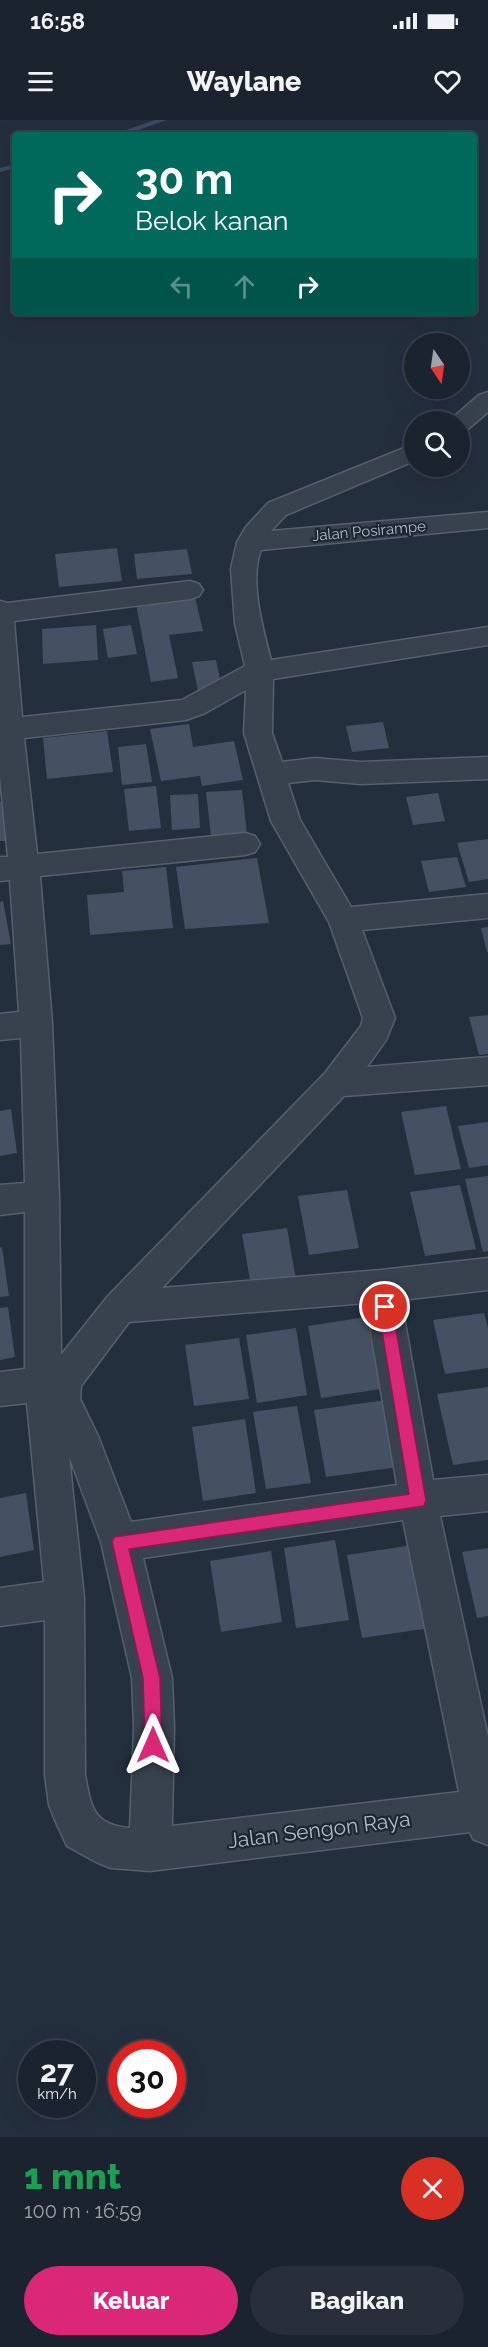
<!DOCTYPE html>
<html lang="id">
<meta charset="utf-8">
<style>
:root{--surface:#1b232e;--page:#282f3a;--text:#f1f3f6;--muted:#a0a4aa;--line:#39404a;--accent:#db2777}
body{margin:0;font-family:Raleway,sans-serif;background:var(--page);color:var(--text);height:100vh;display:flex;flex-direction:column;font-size:22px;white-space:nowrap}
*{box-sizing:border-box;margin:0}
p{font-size:20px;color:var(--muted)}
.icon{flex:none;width:33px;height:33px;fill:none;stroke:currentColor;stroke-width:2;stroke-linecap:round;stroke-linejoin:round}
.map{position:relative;height:2017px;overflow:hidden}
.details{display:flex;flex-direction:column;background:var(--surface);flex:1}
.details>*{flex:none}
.hud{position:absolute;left:12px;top:12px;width:465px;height:183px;border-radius:6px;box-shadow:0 6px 24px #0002,0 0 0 2px var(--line);background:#00695c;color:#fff;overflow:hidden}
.needle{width:39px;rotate:167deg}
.fabs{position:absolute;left:404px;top:213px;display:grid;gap:12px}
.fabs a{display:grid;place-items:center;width:66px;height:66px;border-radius:50%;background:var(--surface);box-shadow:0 6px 24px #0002,0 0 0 2px var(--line);font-size:30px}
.speed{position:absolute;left:18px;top:1920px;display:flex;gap:12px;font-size:30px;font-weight:700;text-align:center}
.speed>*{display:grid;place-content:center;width:78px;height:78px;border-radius:50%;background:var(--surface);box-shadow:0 6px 24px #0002,0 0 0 2px var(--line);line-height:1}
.speed small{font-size:15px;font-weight:400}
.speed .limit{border:9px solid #d22;background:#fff;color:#111}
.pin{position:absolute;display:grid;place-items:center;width:51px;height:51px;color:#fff;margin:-26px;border:3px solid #fff;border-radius:50%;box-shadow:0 2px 6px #0007}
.me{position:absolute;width:66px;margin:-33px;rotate:0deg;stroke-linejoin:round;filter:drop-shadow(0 0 4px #0008)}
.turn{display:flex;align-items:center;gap:21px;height:126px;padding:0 24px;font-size:27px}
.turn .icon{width:78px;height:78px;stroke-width:2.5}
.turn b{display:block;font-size:42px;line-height:51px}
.lanes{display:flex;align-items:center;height:57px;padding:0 24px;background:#0003;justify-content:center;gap:30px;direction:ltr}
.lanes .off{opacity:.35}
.round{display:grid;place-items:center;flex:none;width:63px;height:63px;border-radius:32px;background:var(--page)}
.overview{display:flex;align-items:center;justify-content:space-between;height:102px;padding:0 24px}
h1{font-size:36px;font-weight:800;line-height:45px;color:#1e9e55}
.cta{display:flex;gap:12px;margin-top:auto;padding:12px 24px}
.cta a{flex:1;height:69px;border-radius:36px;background:var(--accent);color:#fff;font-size:24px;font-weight:800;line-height:69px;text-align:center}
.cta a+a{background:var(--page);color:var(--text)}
.status{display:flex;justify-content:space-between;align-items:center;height:42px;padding:0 30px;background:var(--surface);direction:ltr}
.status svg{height:16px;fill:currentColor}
header{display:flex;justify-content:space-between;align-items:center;height:78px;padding:0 24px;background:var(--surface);font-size:27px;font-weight:800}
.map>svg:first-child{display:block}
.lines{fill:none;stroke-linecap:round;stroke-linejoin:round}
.stream{fill:#394c67;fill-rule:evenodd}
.building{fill:#455162}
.minor-casing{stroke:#565f6c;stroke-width:3}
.minor{fill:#38414e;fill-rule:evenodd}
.route{fill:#db2777;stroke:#8e194d;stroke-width:1.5}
.labels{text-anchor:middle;stroke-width:4.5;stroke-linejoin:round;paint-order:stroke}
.far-street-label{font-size:15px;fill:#b4bcc9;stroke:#1d2633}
.near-street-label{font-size:21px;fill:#b4bcc9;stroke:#1d2633}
</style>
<div class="status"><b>16:58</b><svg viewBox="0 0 49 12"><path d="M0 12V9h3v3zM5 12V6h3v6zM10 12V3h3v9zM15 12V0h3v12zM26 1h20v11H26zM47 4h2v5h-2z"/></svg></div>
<header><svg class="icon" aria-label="menu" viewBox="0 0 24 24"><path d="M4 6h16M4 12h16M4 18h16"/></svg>Waylane<svg class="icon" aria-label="heart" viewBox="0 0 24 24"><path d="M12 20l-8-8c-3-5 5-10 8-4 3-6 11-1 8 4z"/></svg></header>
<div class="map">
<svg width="488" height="2017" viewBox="0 0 488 2017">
<rect width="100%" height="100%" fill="#242f3e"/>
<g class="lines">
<g class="stream">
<path d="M155,0h12l-43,15h-12z"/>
<path d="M15,44v4l-15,4v-4z"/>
</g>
</g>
<g class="building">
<path d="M117,428l5,33 -63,6 -4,-33z"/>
<path d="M187,429l5,25 -55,5 -3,-25z"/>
<path d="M195,477l8,34 -34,4 9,43 -27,4 -15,-78z"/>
<path d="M96,505l2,35 -55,4 -1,-35z"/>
<path d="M131,505l6,29 -29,4 -5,-29z"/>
<path d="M216,540l6,29 -24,2 -6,-29z"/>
<path d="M383,602l6,26 -37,4 -6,-26z"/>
<path d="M189,604l4,23 41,-6 9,39 -41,6 -2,-10 -39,5 -11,-52z"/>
<path d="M107,611l6,41 -66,7 -4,-41z"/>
<path d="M146,624l6,38 -30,3 -4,-38z"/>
<path d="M156,666l5,42 -32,3 -5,-42z"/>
<path d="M242,670l5,44 -36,2 -5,-44z"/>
<path d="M438,673l7,28 -32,4 -7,-28z"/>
<path d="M198,674l2,34 -28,2 -2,-35z"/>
<path d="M6,681l3,40h-9v-39z"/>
<path d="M488,719v40l-19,3 -12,-39z"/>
<path d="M457,737l9,30 -37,5 -8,-31z"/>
<path d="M257,738l12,65 -84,6 -9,-62z"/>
<path d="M166,747l7,61 -83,7 -3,-40 37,-3 -2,-21z"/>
<path d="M3,781l8,43 -11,1v-43z"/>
<path d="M488,807v25h-1l-6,-24z"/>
<path d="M488,895v39l-9,1 -10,-38z"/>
<path d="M446,986l15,63 -46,6 -14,-63z"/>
<path d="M11,989l6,44 -17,3v-45z"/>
<path d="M488,1002v43l-19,3 -11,-42z"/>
<path d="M488,1056v75l-5,1 -18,-73z"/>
<path d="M460,1065l16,64 -51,7 -15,-64z"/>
<path d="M347,1070l12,58 -50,7 -11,-59z"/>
<path d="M287,1108l9,52 -45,6 -9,-52z"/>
<path d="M2,1127l7,49 -9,1v-49z"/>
<path d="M8,1187l7,50 -15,3v-52z"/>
<path d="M484,1193l4,15v40l-43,6 -12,-54z"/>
<path d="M366,1197l15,72 -60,9 -13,-72z"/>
<path d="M296,1208l11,67 -50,8 -11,-68z"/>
<path d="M239,1218l10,61 -55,7 -9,-61z"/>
<path d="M488,1267v73l-35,5 -16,-71z"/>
<path d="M386,1280l13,67 -73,10 -12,-67z"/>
<path d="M297,1286l14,77 -45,6 -13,-77z"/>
<path d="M245,1299l11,74 -53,8 -11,-74z"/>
<path d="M26,1373l8,57 -34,7v-59z"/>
<path d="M335,1420l14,80 -53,8 -12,-80z"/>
<path d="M413,1425l17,83 -68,10 -15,-83z"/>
<path d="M488,1428v68l-11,2 -15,-66z"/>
<path d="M271,1431l11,71 -61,10 -11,-71z"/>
</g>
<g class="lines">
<g class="minor-casing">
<g id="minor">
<path d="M488,272v20l-20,17 -9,3v-10h-11l31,-27z"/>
<path d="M414,324v17l-128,54 -15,16 217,-19v16l-227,22c-12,29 2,80 10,110l217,-33v18l-215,34 -1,54 10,29 33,-4 46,4 127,-5v22l-127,5 -46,-4 -27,3 12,37 51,87 137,-13v24l-126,12 33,88 -9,22 -19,27 121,-10v28l-144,11 -182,192 219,-18 107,-12v32l-87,10 32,180 55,-5v36l-48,5 48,221v108l-15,-6 -3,-7 -320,39 -39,-3 -15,-6 -29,-16 -12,-26 -6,-15 -4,-30v-155l-45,6v-38l44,-6 -17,-179 -27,3v-34l25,-3v-157l-25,3v-30l25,-2 -4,-145 -21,2v-26l19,-2 -9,-132 -10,1v-24h8l-8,-81v-175l7,2 183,-22 9,3 4,6 -4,6 -9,3 -176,22 8,96 160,-17 63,-34 -10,-42 -4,-55 6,-27 9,-15 22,-24zM246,570l-2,43 27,88 58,101 34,96 -2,8 -36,47 -217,223 -47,59 -2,-159 -7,-173 -12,-147 205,-21 10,-3 5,-8 -5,-8 -10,-3 -208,21 -13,-116 162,-18 19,-7zM366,1183l31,182 -266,37 -33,-86 -18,-37 1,-13 48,-64zM69,1336l32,86 31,136 2,49 -4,101c-37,-3 -39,-21 -45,-53l-1,-177zM403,1400l56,272 -287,34 2,-99 -2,-49 -29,-120z"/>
</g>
</g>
<use href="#minor" class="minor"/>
</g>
<path class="route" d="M385,1181l5,2 2,4 34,193 -2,6 -295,43 31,129 2,67 -3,6 -6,3 -5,-3 -3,-6 -2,-67 -31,-136 2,-5 295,-43 -31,-187 2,-4z"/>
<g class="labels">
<g class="far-street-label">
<text transform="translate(369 411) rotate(-5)" y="5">Jalan Posirampe</text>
</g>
<g class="near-street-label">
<text transform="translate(319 1710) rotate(-7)" y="7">Jalan Sengon Raya</text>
</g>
</g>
</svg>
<div class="fabs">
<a><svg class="needle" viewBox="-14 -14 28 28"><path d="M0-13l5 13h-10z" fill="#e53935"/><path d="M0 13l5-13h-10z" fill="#a0a4aa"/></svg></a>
<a><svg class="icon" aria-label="search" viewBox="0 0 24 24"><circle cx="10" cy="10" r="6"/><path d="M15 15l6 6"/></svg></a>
</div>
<div class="speed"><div>27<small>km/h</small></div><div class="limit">30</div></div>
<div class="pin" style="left:385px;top:1187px;background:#d93025"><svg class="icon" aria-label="arrive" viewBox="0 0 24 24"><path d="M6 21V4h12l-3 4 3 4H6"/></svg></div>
<svg class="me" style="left:153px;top:1625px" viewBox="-20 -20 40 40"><path d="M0-17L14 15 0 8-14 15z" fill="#db2777" stroke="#fff" stroke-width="4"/></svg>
<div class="hud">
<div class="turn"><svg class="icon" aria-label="right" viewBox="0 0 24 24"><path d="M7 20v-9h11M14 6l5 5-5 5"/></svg><div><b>30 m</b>Belok kanan</div></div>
<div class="lanes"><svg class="icon off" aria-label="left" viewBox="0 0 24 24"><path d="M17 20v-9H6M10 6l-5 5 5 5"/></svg><svg class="icon off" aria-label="ahead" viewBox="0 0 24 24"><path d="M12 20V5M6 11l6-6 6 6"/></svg><svg class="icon" aria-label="right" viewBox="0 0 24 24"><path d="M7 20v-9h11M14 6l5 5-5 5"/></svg></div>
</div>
</div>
<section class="details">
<div class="overview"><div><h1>1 mnt</h1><p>100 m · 16:59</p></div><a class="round" style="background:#d93025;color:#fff"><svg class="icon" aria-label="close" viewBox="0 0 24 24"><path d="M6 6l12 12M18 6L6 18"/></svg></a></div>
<div class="cta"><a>Keluar</a><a>Bagikan</a></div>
</section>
